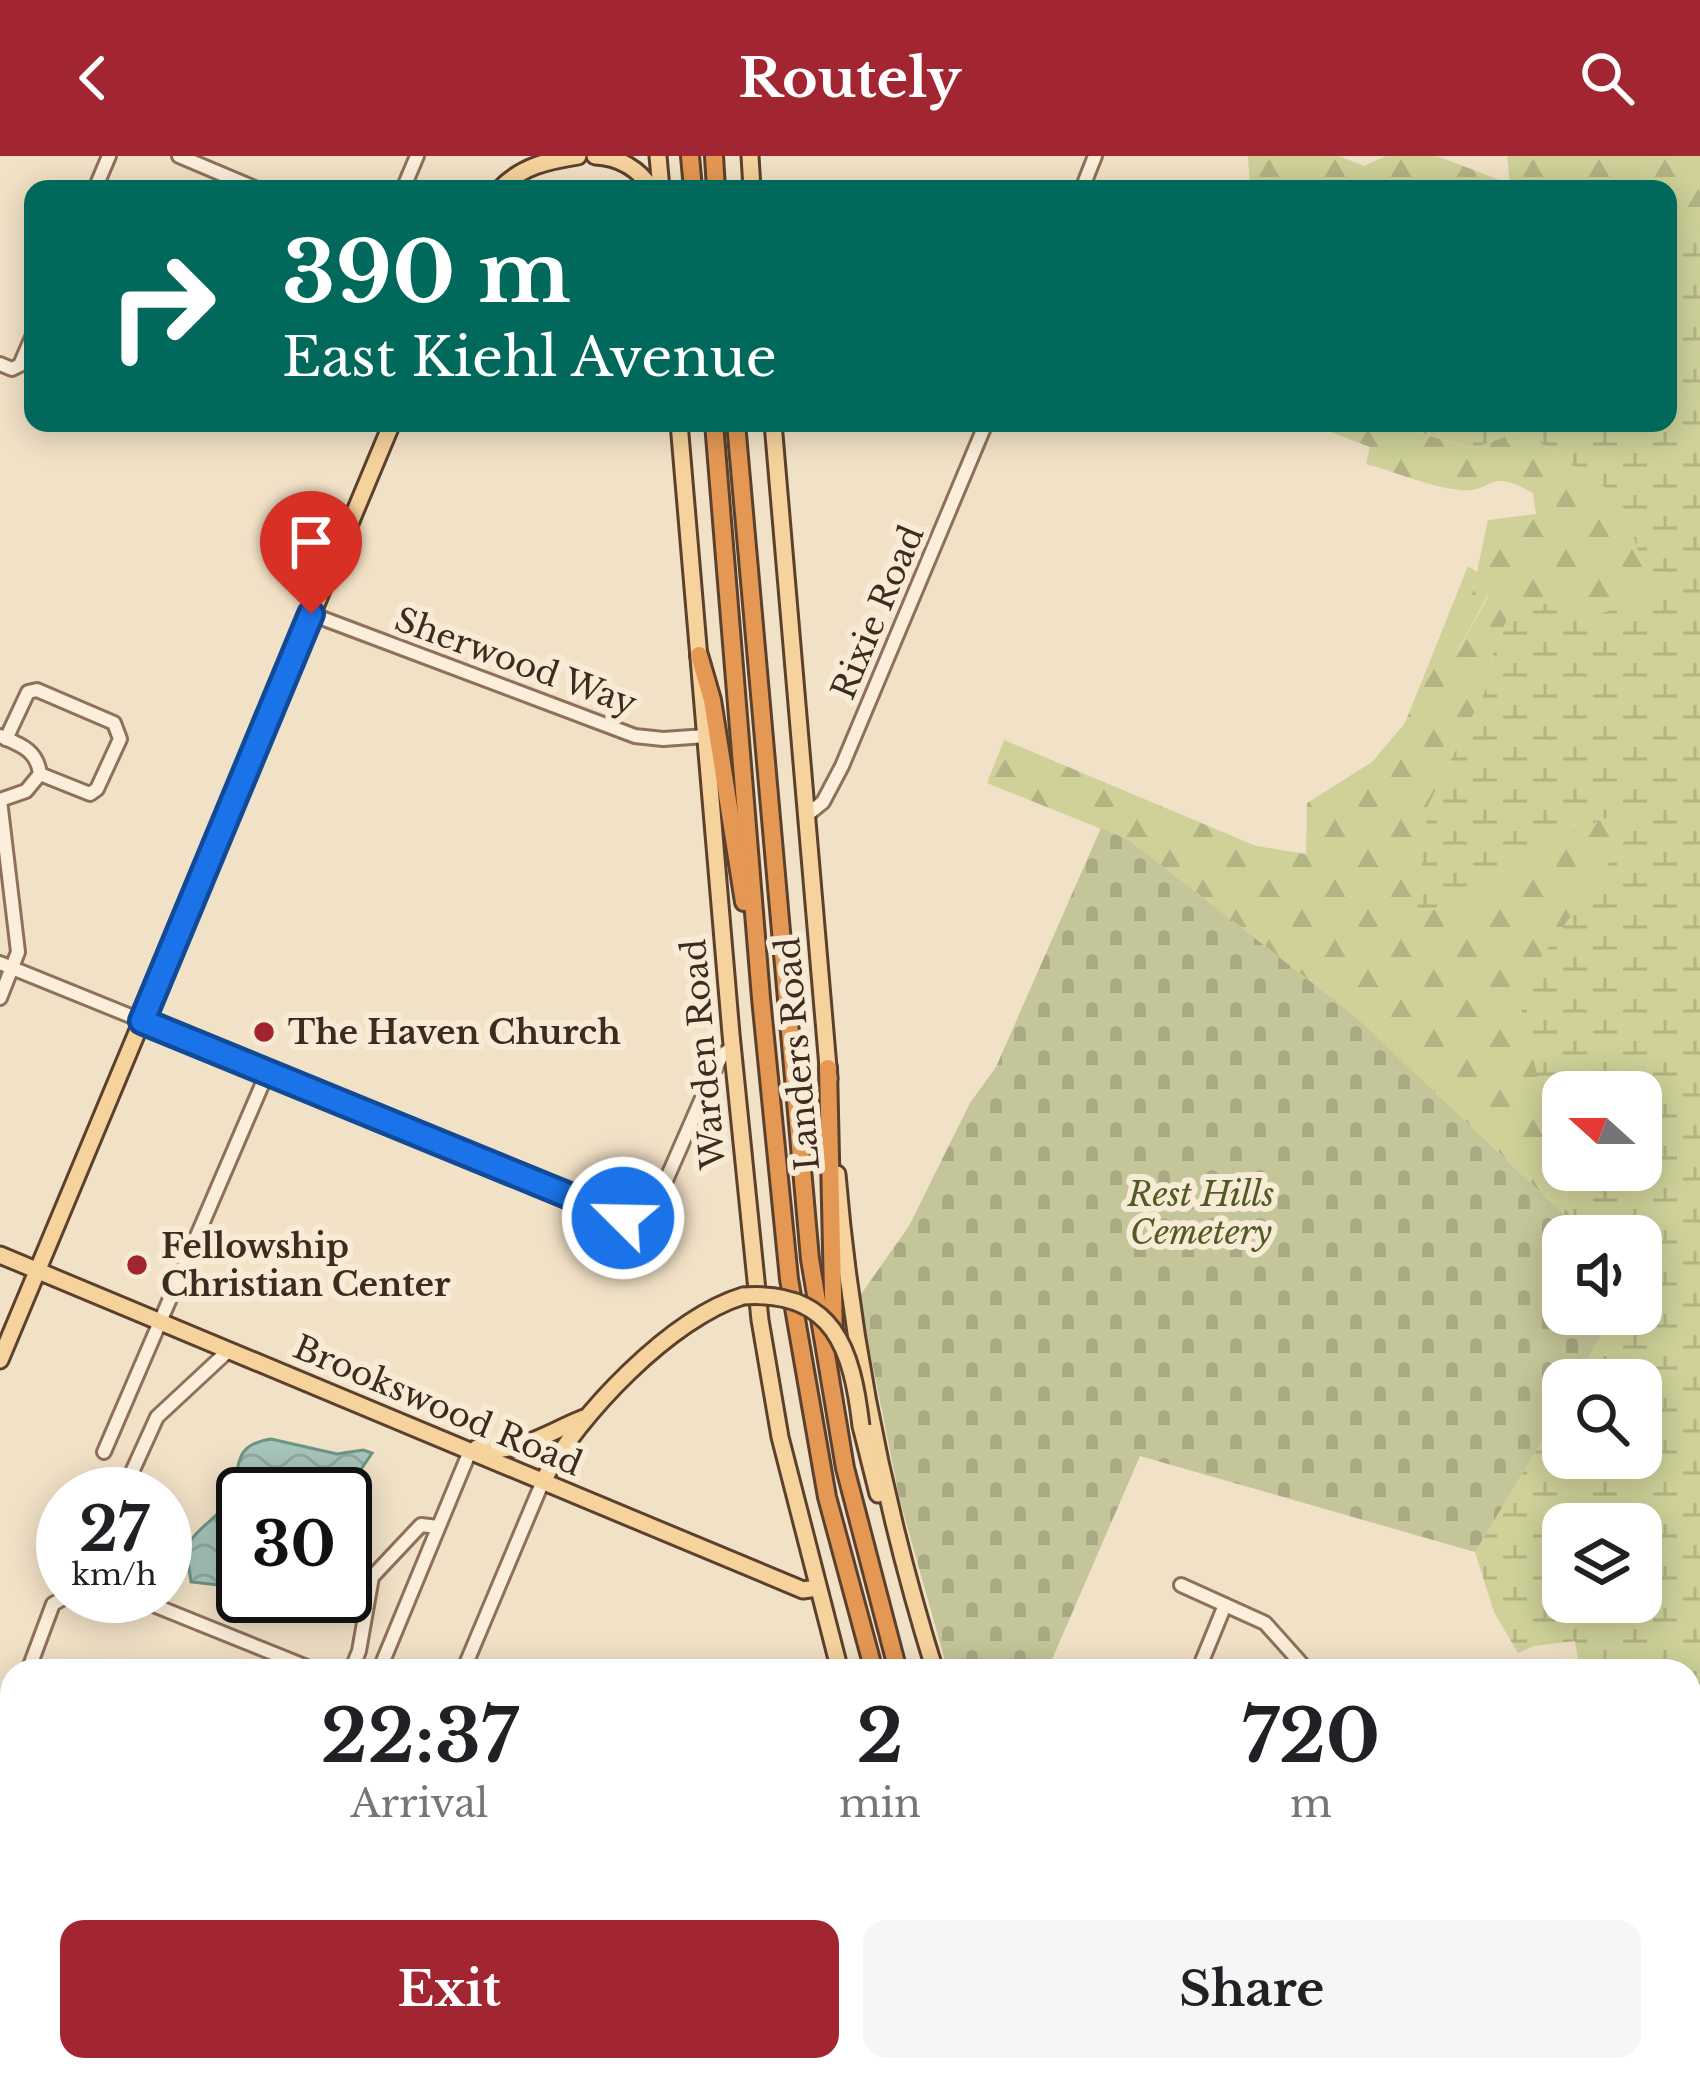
<!DOCTYPE html>
<style>
:root{--surface:#fff;--page:#f6f6f6;--text:#202124;--muted:#757577;--accent:#a22632}
body{margin:0;font-family:"Libre Baskerville",serif;background:var(--page);color:var(--text);height:100vh;display:flex;flex-direction:column;font-size:45px;white-space:nowrap}
*{box-sizing:border-box;margin:0}
p{font-size:39px;color:var(--muted)}
.icon{flex:none;width:66px;height:66px;fill:none;stroke:currentColor;stroke-width:2;stroke-linecap:round;stroke-linejoin:round}
.map{position:relative;flex:1;overflow:hidden}
.drawer{position:absolute;left:0px;top:1503px;width:1701px;height:423px;display:flex;flex-direction:column;background:var(--surface);border-radius:36px 36px 0 0;box-shadow:0 6px 30px #0003}
.drawer>*{flex:none}
.banner{position:absolute;left:24px;top:24px;width:1653px;height:252px;border-radius:24px;box-shadow:0 6px 30px #0003;background:#00695c;color:#fff;overflow:hidden}
.needle{width:78px;rotate:291deg}
.buttons{position:absolute;left:1542px;top:915px;display:grid;gap:24px}
.buttons a{display:grid;place-items:center;width:120px;height:120px;border-radius:24px;background:var(--surface);box-shadow:0 6px 30px #0003;font-size:60px}
.speed{position:absolute;left:36px;top:1311px;display:flex;gap:24px;font-size:60px;font-weight:700;text-align:center}
.speed>*{display:grid;place-content:center;width:156px;height:156px;border-radius:50%;background:var(--surface);box-shadow:0 6px 30px #0003;line-height:1}
.speed small{font-size:30px;font-weight:400}
.speed .limit{border:6px solid #111;border-radius:18px;background:#fff;color:#111}
.pin{position:absolute;display:grid;place-items:center;width:102px;height:102px;color:#fff;margin:-123px -51px;border-radius:50% 50% 50% 0;rotate:-45deg;box-shadow:0 0 12px #0007}
.pin .icon{rotate:45deg}
.me{position:absolute;width:132px;margin:-66px;rotate:293deg;stroke-linejoin:round;filter:drop-shadow(0 0 9px #0008)}
.turn{display:flex;align-items:center;gap:42px;height:252px;padding:0 60px;font-size:54px}
.turn .icon{width:156px;height:156px;stroke-width:2.5}
.turn b{display:block;font-size:84px;line-height:102px}
.eta{display:flex;justify-content:space-evenly;align-items:center;height:204px;text-align:center}
.eta b{font-size:72px;font-weight:700;line-height:84px}
.button{display:flex;gap:24px;margin-top:auto;padding:24px 60px}
.button a{flex:1;height:138px;border-radius:24px;background:var(--accent);color:#fff;font-size:48px;font-weight:700;line-height:138px;text-align:center}
.button a+a{background:var(--page);color:var(--text)}
header{display:flex;justify-content:space-between;align-items:center;height:156px;padding:0 60px;background:var(--accent);color:#fff;font-size:54px;font-weight:700}
.map>svg:first-child{display:block}
.grass{fill:#cfd199}
.forest{fill:url(#forest-firs)}
.wetland{fill:url(#wetland-marsh);fill-rule:evenodd}
.cemetery{fill:url(#cemetery-stones)}
.water{fill:url(#water-waves);stroke:#6d9487;stroke-width:3}
.lines{fill:none;stroke-linecap:round;stroke-linejoin:round}
.minor-casing{stroke:#8e715a;stroke-width:18}
.major-casing{stroke:#5c402e;stroke-width:21}
.highway-casing{stroke:#5c402e;stroke-width:22}
.minor{stroke:#fbeeda;stroke-width:12}
.major{stroke:#f6d29c;stroke-width:15}
.highway{stroke:#e59853;stroke-width:16}
.major-bridge-casing{stroke:#5c402e;stroke-width:21;stroke-linecap:butt}
.major-bridge{stroke:#f6d29c;stroke-width:15}
.route-casing{stroke:#114b97;stroke-width:30}
.route{stroke:#1a73e8;stroke-width:21}
.poi-dot{fill:#a22632;stroke:#f8ebd6;stroke-width:4.5}
.labels{text-anchor:middle;stroke-width:12;stroke-linejoin:round;paint-order:stroke}
.street-label{font-size:33px;fill:#3e2b1f;stroke:#f8ebd6}
.poi-label{font-size:33px;font-weight:bold;fill:#3e2b1f;stroke:#f8ebd6;text-anchor:start}
.park-label{font-size:33px;font-style:italic;fill:#525b24;stroke:#f8ebd6}
</style>
<header><svg class="icon" aria-label="back" viewBox="0 0 24 24"><path d="M15 5l-7 7 7 7"/></svg>Routely<svg class="icon" aria-label="search" viewBox="0 0 24 24"><circle cx="10" cy="10" r="6"/><path d="M15 15l6 6"/></svg></header>
<div class="map">
<svg width="1700" height="1925" viewBox="0 0 1700 1925">
<defs>
<pattern id="forest-firs" width="22" height="20" patternUnits="userSpaceOnUse" patternTransform="scale(3)"><rect width="22" height="20" fill="#cfd199"/><path d="M5 1l3.5 6h-7zM16 11l3.5 6h-7z" fill="#b3b483"/></pattern>
<pattern id="wetland-marsh" width="20" height="14" patternUnits="userSpaceOnUse" patternTransform="scale(3)"><rect width="20" height="14" fill="#cfd199"/><path d="M1 5h8M5 5V1M11 12h8M15 12V8" fill="none" stroke="#b3b483"/></pattern>
<pattern id="cemetery-stones" width="16" height="16" patternUnits="userSpaceOnUse" patternTransform="scale(3)"><rect width="16" height="16" fill="#c4c598"/><path d="M2 7V4a2 2 0 0 1 4 0v3zM10 15v-3a2 2 0 0 1 4 0v3z" fill="#a9a983"/></pattern>
<pattern id="water-waves" width="16" height="10" patternUnits="userSpaceOnUse" patternTransform="scale(3)"><rect width="16" height="10" fill="#a8c5ba"/><path d="M0 5q4-4 8 0t8 0" fill="none" stroke="#92a99f"/></pattern>
</defs>
<rect width="100%" height="100%" fill="#f1e1c6"/>
<path class="grass" d="M1468,410l9,6 -5,22 17,-1 -34,62 -21,-4z"/>
<g class="forest">
<path d="M1248,0h91l25,10 22,-10h51l73,28 -3,-28h193v82l-32,-23v-26h-35l-8,-5 -14,5h-361z"/>
<path d="M1307,267h79l85,25 52,-17 97,67 34,97 -64,23 -72,-22 -24,54 -8,39 -58,117 -10,104 54,-5 57,-54 91,-39 22,5 -124,174 55,232 -217,-206 -227,-177 -142,-57 17,-43 252,106 50,8 1,-51 65,-41 33,-39 29,-72 22,3 33,-59h-17l16,-75 48,-6 -3,-21c-48,-27 -38,1 -73,-3 -31,-3 -64,-18 -94,-26l4,-17z"/>
</g>
<path class="wetland" d="M1668,59l32,23v1843h-120l5,-11h104v-399h-109l-5,-30 -41,5 -16,7 -24,-41 -19,-60 88,-146v52h78v-78h-64l25,-48 -5,-18h44v-78h-65l-59,-245 124,-173 -21,-6 -90,39 -58,54 -55,5 11,-104 58,-117 8,-39 23,-55 73,23 63,-24 -33,-96 -97,-67 -51,17 -86,-25h282zM1563,936h78v78h-78zM1563,1368h78v78h-78z"/>
<path class="cemetery" d="M1101,672l28,12 227,177 217,206 3,13h-13v78h34l5,18 -25,48h-14v26l-88,146 -335,-96 -93,215h-99l-48,-170 -41,-204 50,-71 61,-123 26,-36z"/>
<path class="water" d="M271,1283l66,15 26,-4 9,3 -12,18 -25,7 -28,16h-64l-6,27 6,10v65h28l3,15 -17,5 -38,-31 -28,-3 -5,-34c9,-18 28,-28 40,-43 20,-25 -3,-59 45,-66z"/>
<g class="lines">
<g class="minor-casing">
<g id="minor">
<path d="M179,0l78,33"/>
<path d="M95,33l14,-33"/>
<path d="M403,33l14,-33"/>
<path d="M1082,33l13,-33"/>
<path d="M0,208l12,5 8,-4 13,-30"/>
<path d="M311,458l324,122 28,3 43,-3"/>
<path d="M0,580c21,9 37,14 40,38l-14,17 -26,9 18,152 -18,46"/>
<path d="M6,583l22,-47 9,-2 77,33 6,16 -23,50 -7,5 -50,-20"/>
<path d="M807,659l16,-13 19,-36 144,-343"/>
<path d="M0,807l631,256 14,-4 15,-21 53,-121 9,-18 11,-8"/>
<path d="M104,1296l164,-381"/>
<path d="M122,1338l35,-77 71,-66"/>
<path d="M1181,1429l84,38 43,48"/>
<path d="M131,1440l186,75"/>
<path d="M28,1515l25,-67 14,-8"/>
<path d="M351,1515l8,-20 13,-74 49,-52 17,2"/>
<path d="M379,1515l91,-220"/>
<path d="M463,1515l80,-190"/>
<path d="M1198,1515l27,-66"/>
<path d="M0,1587l12,-32"/>
<path d="M246,1914l5,11"/>
<path d="M297,1925l5,-11"/>
</g>
</g>
<g class="major-casing">
<g id="major">
<path d="M595,0c24,1 44,13 57,33"/>
<path d="M658,0l3,33"/>
<path d="M750,0l2,33"/>
<path d="M500,33c22,-23 47,-28 78,-33"/>
<path d="M679,267l52,611 29,286 20,117 60,234"/>
<path d="M773,267l56,656"/>
<path d="M837,1018c14,168 48,336 98,497"/>
<path d="M0,1099l803,335 14,-2"/>
<path d="M0,1204l392,-937"/>
<path d="M861,1270l17,68"/>
<path d="M477,1292c40,8 71,-16 107,-30"/>
<path d="M543,1325c35,-66 128,-163 200,-185"/>
<path d="M999,1914l6,11"/>
</g>
</g>
<g class="highway-casing">
<g id="highway">
<path d="M690,0l3,33"/>
<path d="M714,0l2,33"/>
<path d="M714,267l47,575 28,281 38,218 47,174"/>
<path d="M736,267l74,836 35,209 53,203"/>
<path d="M699,499l13,45 32,202"/>
<path d="M828,912l6,270"/>
<path d="M1017,1914l7,11"/>
<path d="M1038,1914l5,11"/>
<path d="M1062,1914l6,11"/>
<path d="M1102,1914l6,11"/>
</g>
</g>
<use href="#minor" class="minor"/>
<use href="#major" class="major"/>
<use href="#highway" class="highway"/>
<g class="major-bridge-casing">
<path id="major-bridge" d="M743,1140c91,-6 109,53 118,130"/>
</g>
<use href="#major-bridge" class="major-bridge"/>
</g>
<g class="lines">
<g class="route-casing">
<path id="route" d="M311,458l-169,407 481,197"/>
</g>
<use href="#route" class="route"/>
</g>
<g class="poi-dot">
<circle cx="264" cy="876" r="12"/>
<circle cx="137" cy="1109" r="12"/>
</g>
<g class="labels">
<g class="street-label">
<text transform="translate(877 456) rotate(-67)" y="12">Rixie Road</text>
<text transform="translate(516 505) rotate(20)" y="12">Sherwood Way</text>
<text transform="translate(703 898) rotate(-95)" y="12">Warden Road</text>
<text transform="translate(797 898) rotate(-95)" y="12">Landers Road</text>
<text transform="translate(438 1249) rotate(23)" y="12">Brookswood Road</text>
</g>
<g class="poi-label">
<text x="288" y="888">The Haven Church</text>
<text x="161" y="1102">Fellowship<tspan x="161" dy="38">Christian Center</tspan></text>
</g>
<g class="park-label">
<text x="1201" y="1050">Rest Hills<tspan x="1201" dy="38">Cemetery</tspan></text>
</g>
</g>
</svg>
<div class="buttons">
<a><svg class="needle" viewBox="-14 -14 28 28"><path d="M0-13l5 13h-10z" fill="#e53935"/><path d="M0 13l5-13h-10z" fill="#757577"/></svg></a>
<a><svg class="icon" aria-label="sound" viewBox="0 0 24 24"><path d="M4 9h4l5-4v14l-5-4H4zM17 9q2 3 0 6"/></svg></a>
<a><svg class="icon" aria-label="search" viewBox="0 0 24 24"><circle cx="10" cy="10" r="6"/><path d="M15 15l6 6"/></svg></a>
<a><svg class="icon" aria-label="layers" viewBox="0 0 24 24"><path d="M12 4l9 5-9 5-9-5zM3 14l9 5 9-5"/></svg></a>
</div>
<div class="speed"><div>27<small>km/h</small></div><div class="limit">30</div></div>
<div class="pin" style="left:311px;top:458px;background:#d93025"><svg class="icon" aria-label="arrive" viewBox="0 0 24 24"><path d="M6 21V4h12l-3 4 3 4H6"/></svg></div>
<svg class="me" style="left:623px;top:1062px" viewBox="-20 -20 40 40"><circle r="17" fill="#1a73e8" stroke="#fff" stroke-width="3"/><path d="M0-11L8 9 0 5-8 9z" fill="#fff"/></svg>
<div class="banner">
<div class="turn"><svg class="icon" aria-label="right" viewBox="0 0 24 24"><path d="M7 20v-9h11M14 6l5 5-5 5"/></svg><div><b>390 m</b>East Kiehl Avenue</div></div>
</div>
<section class="drawer">
<div class="eta">
<div><b>22:37</b><p>Arrival</p></div>
<div><b>2</b><p>min</p></div>
<div><b>720</b><p>m</p></div>
</div>
<div class="button"><a>Exit</a><a>Share</a></div>
</section>
</div>
